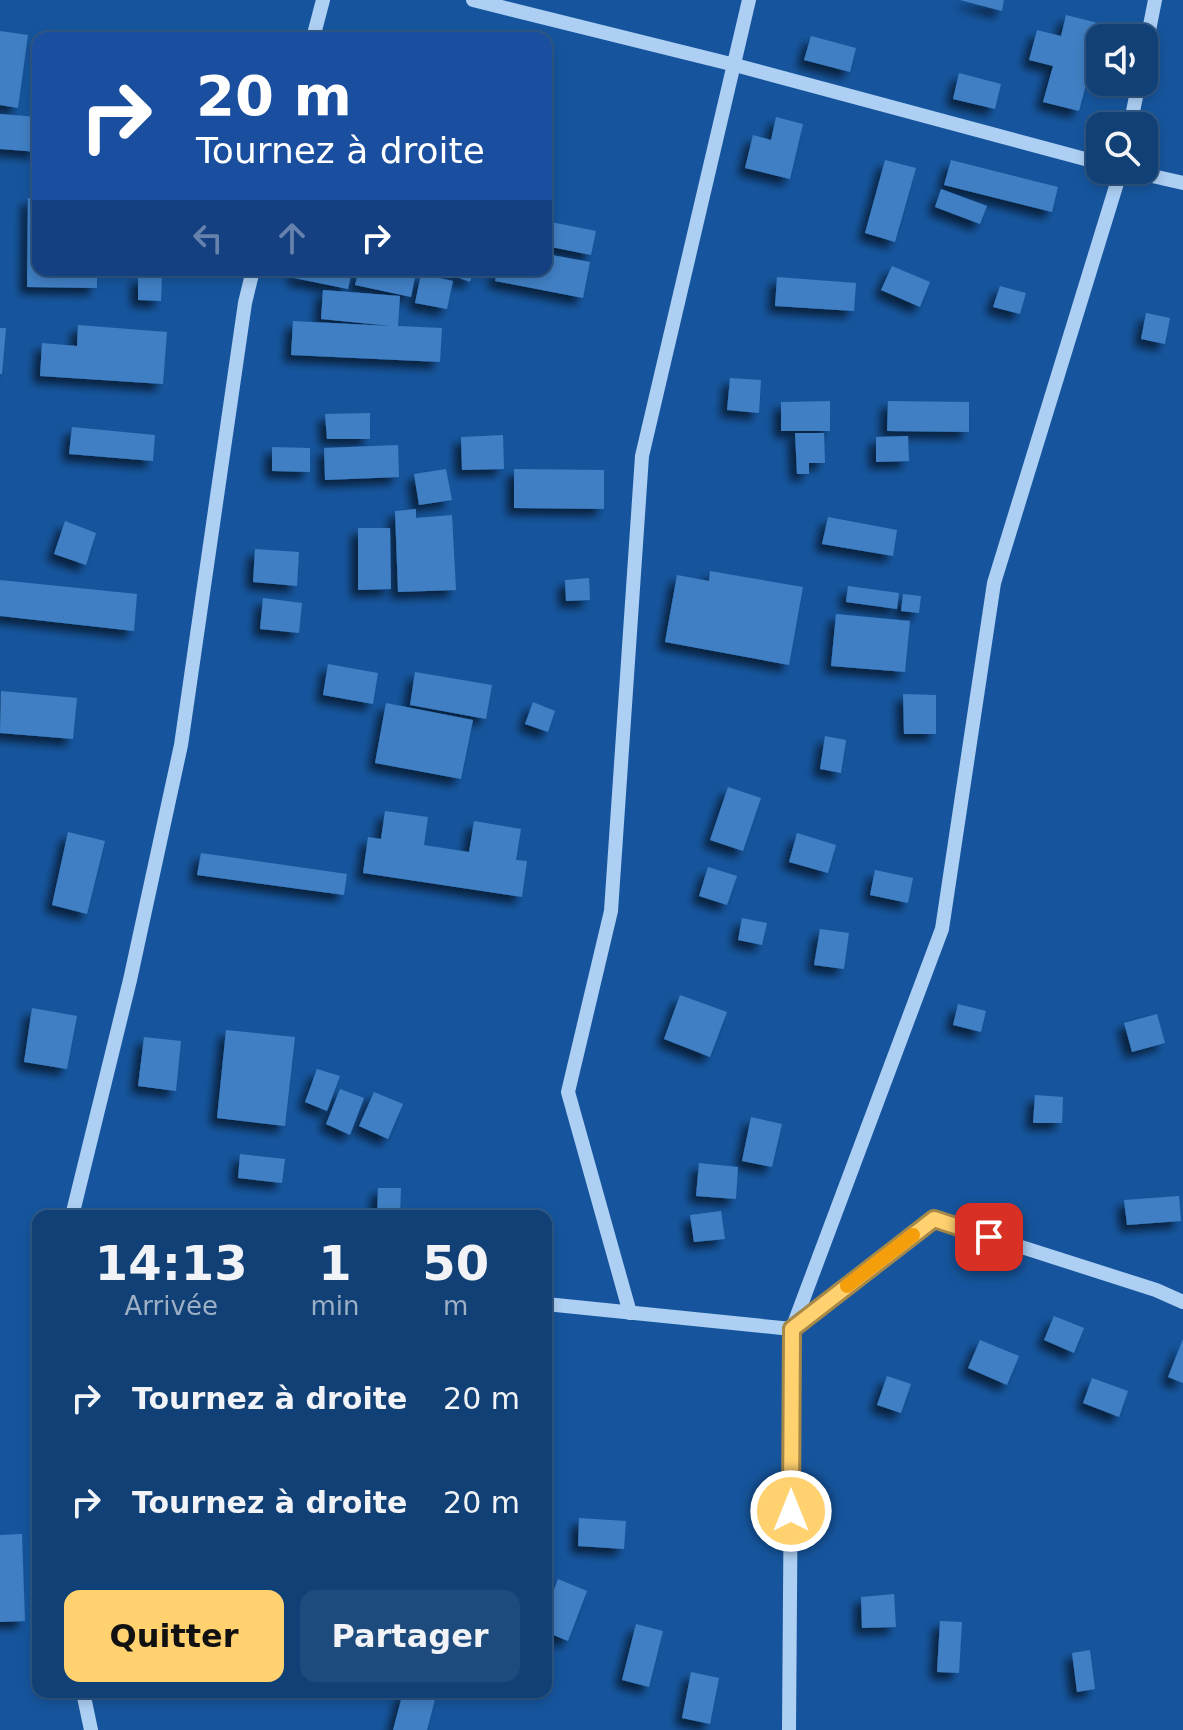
<!DOCTYPE html>
<html lang="fr">
<meta charset="utf-8">
<style>
:root{--surface:#104076;--page:#1e4b7e;--text:#f1f3f6;--muted:#9cafc5;--line:#305988;--accent:#ffd16f}
body{margin:0;font-family:"DejaVu Sans",sans-serif;background:var(--page);color:var(--text);height:100vh;display:flex;flex-direction:column;font-size:30px;white-space:nowrap}
*{box-sizing:border-box;margin:0}
p{font-size:26px;color:var(--muted)}
.icon{flex:none;width:44px;height:44px;fill:none;stroke:currentColor;stroke-width:2;stroke-linecap:round;stroke-linejoin:round}
.map{position:relative;flex:1;overflow:hidden}
.side{position:absolute;left:32px;top:1210px;width:520px;height:488px;display:flex;flex-direction:column;background:var(--surface);border-radius:16px;box-shadow:0 4px 12px #0003,0 0 0 2px var(--line)}
.side>*{flex:none}
.hud{position:absolute;left:32px;top:32px;width:520px;height:244px;border-radius:16px;box-shadow:0 4px 12px #0003,0 0 0 2px var(--line);background:#1a4fa0;color:#fff;overflow:hidden}
.buttons{position:absolute;left:1086px;top:24px;display:grid;gap:16px}
.buttons a{display:grid;place-items:center;width:72px;height:72px;border-radius:16px;background:var(--surface);box-shadow:0 4px 12px #0003,0 0 0 2px var(--line);font-size:40px}
.pin{position:absolute;display:grid;place-items:center;width:68px;height:68px;color:#fff;margin:-34px;border-radius:16px;box-shadow:0 4px 12px #0006}
.me{position:absolute;width:88px;margin:-44px;rotate:0deg;stroke-linejoin:round;filter:drop-shadow(0 0 6px #0008)}
.turn{display:flex;align-items:center;gap:28px;height:168px;padding:0 32px;font-size:36px}
.turn .icon{width:104px;height:104px;stroke-width:2.5}
.turn b{display:block;font-size:56px;line-height:68px}
.lanes{display:flex;align-items:center;height:76px;padding:0 32px;background:#0003;justify-content:center;gap:40px;direction:ltr}
.lanes .off{opacity:.35}
.eta{display:flex;justify-content:space-evenly;align-items:center;height:136px;text-align:center}
.eta b{font-size:48px;font-weight:700;line-height:56px}
.cta{display:flex;gap:16px;margin-top:auto;padding:16px 32px}
.cta a{flex:1;height:92px;border-radius:16px;background:var(--accent);color:#111;font-size:32px;font-weight:700;line-height:92px;text-align:center}
.cta a+a{background:var(--page);color:var(--text)}
ul{padding:0;list-style:none}
li{display:flex;align-items:center;gap:24px;height:104px;padding:0 32px}
li div{flex:1}
li b{display:block;font-size:30px}
li em{font-style:normal}
.map>svg:first-child{display:block}
.building{fill:#3f7fc3;filter:url(#shadow)}
.lines{fill:none;stroke-linecap:round;stroke-linejoin:round}
.minor{stroke:#adcff3;stroke-width:14}
.route-casing{stroke:#a68848;stroke-width:20}
.route{stroke:#ffd16f;stroke-width:14}
.slow{stroke:#f59e0b;stroke-width:14}
</style>
<div class="map">
<svg width="1183" height="1730" viewBox="0 0 1183 1730">
<defs>
<filter id="shadow"><feDropShadow dx="-7" dy="7" stdDeviation="4" flood-color="#0009"/></filter>
</defs>
<rect width="100%" height="100%" fill="#16559d"/>
<g class="building">
<path d="M960,0h44l-2,11z"/>
<path d="M1066,15l36,9 -23,87 -36,-9 10,-36 -24,-6 8,-30 24,6z"/>
<path d="M0,31l28,4 -10,73 -18,-3z"/>
<path d="M811,36l45,12 -6,24 -46,-12z"/>
<path d="M959,73l42,11 -6,25 -42,-10z"/>
<path d="M0,114l38,3v35l-38,-3z"/>
<path d="M776,117l27,7 -13,55 -45,-11 8,-33 18,5z"/>
<path d="M885,160l31,8 -21,74 -30,-9z"/>
<path d="M951,160l107,27 -6,25 -108,-27z"/>
<path d="M941,189l46,17 -7,18 -45,-17z"/>
<path d="M28,198h10v72h59v18l-70,-1z"/>
<path d="M546,221l50,10 -5,24 -45,-9z"/>
<path d="M546,254l44,8 -7,36 -88,-17 2,-11h49z"/>
<path d="M892,266l38,16 -10,25 -39,-17z"/>
<path d="M295,270h57l-4,19 -54,-11z"/>
<path d="M359,270l57,2 -5,25 -56,-12z"/>
<path d="M438,270h36l-4,12z"/>
<path d="M421,274l32,7 -6,28 -32,-6z"/>
<path d="M138,276l24,1 -1,24 -23,-1z"/>
<path d="M777,277l79,6 -2,28 -79,-5z"/>
<path d="M1000,286l26,7 -6,21 -27,-7z"/>
<path d="M323,290l77,6 -2,30 44,2 -2,34 -149,-7 2,-34 98,5 -70,-7z"/>
<path d="M1146,313l24,5 -5,26 -24,-5z"/>
<path d="M78,325l89,7 -4,52 -123,-8 2,-33 35,3z"/>
<path d="M0,328h6l-4,46h-2z"/>
<path d="M730,378l31,2 -2,33 -32,-3z"/>
<path d="M830,401v30h-49v-29z"/>
<path d="M888,401l81,1v30l-82,-1z"/>
<path d="M370,413v26h-43l-2,-25z"/>
<path d="M72,427l83,8 -2,26 -84,-7z"/>
<path d="M795,433h29l1,30h-16v11h-12z"/>
<path d="M503,435l1,34 -42,1 -1,-33z"/>
<path d="M908,436l1,25 -33,1v-25z"/>
<path d="M398,445l1,32 -74,3 -1,-32z"/>
<path d="M272,447l38,1v24l-38,-1z"/>
<path d="M446,469l6,31 -33,5 -5,-31z"/>
<path d="M514,469l90,1v39l-90,-1z"/>
<path d="M416,509v9l36,-3 4,75 -58,2 -3,-81z"/>
<path d="M828,517l69,13 -4,26 -71,-12z"/>
<path d="M65,521l31,12 -10,32 -32,-11z"/>
<path d="M358,528h32l1,61 -33,1z"/>
<path d="M255,549l44,3 -2,34 -44,-4z"/>
<path d="M710,571l93,16 -14,78 -124,-23 12,-67 32,6z"/>
<path d="M589,578l1,22 -24,1 -1,-21z"/>
<path d="M0,580l137,14 -3,37 -134,-15z"/>
<path d="M848,586l51,7 -2,16 -51,-7z"/>
<path d="M903,594l18,2 -2,17 -18,-2z"/>
<path d="M263,598l39,5 -3,30 -39,-4z"/>
<path d="M836,614l74,7 -5,51 -74,-6z"/>
<path d="M328,664l50,9 -5,31 -50,-9z"/>
<path d="M415,672l77,13 -6,34 -76,-14z"/>
<path d="M1,691l76,7 -4,41 -73,-6z"/>
<path d="M903,694l33,1v39h-32z"/>
<path d="M533,702l22,9 -7,21 -23,-8z"/>
<path d="M386,703l87,17 -12,59 -86,-16z"/>
<path d="M825,736l21,4 -5,33 -21,-4z"/>
<path d="M728,787l33,11 -18,53 -33,-11z"/>
<path d="M385,811l43,6 -4,28 45,7 5,-31 47,8 -5,31 11,1 -5,36 -159,-24 5,-36 13,2z"/>
<path d="M68,832l37,9 -18,73 -35,-9z"/>
<path d="M797,833l39,12 -8,28 -39,-11z"/>
<path d="M201,853l146,21 -3,21 -147,-20z"/>
<path d="M708,867l29,9 -10,29 -28,-9z"/>
<path d="M875,870l38,8 -5,25 -38,-8z"/>
<path d="M742,918l25,5 -5,22 -24,-5z"/>
<path d="M820,929l29,4 -5,36 -30,-4z"/>
<path d="M680,995l47,17 -17,45 -46,-18z"/>
<path d="M958,1004l28,7 -5,21 -28,-7z"/>
<path d="M32,1008l45,8 -10,53 -43,-7z"/>
<path d="M1157,1014l8,29 -33,9 -8,-29z"/>
<path d="M226,1030l69,7 -10,89 -68,-8z"/>
<path d="M144,1037l37,4 -5,50 -38,-5z"/>
<path d="M317,1069l23,7 -13,35 -22,-9z"/>
<path d="M340,1089l24,9 -14,37 -24,-11z"/>
<path d="M374,1092l29,12 -15,35 -29,-13z"/>
<path d="M1035,1095l28,2 -1,26h-29z"/>
<path d="M751,1117l31,7 -10,43 -30,-6z"/>
<path d="M240,1154l45,5 -3,24 -44,-5z"/>
<path d="M699,1163l39,4 -2,32 -40,-3z"/>
<path d="M378,1188h23l-1,28h-23z"/>
<path d="M1179,1196l2,25 -54,4 -3,-25z"/>
<path d="M721,1211l4,28 -31,3 -4,-27z"/>
<path d="M1054,1316l30,12 -10,25 -30,-13z"/>
<path d="M1183,1339v44l-15,-6z"/>
<path d="M980,1340l39,16 -12,29 -39,-17z"/>
<path d="M887,1376l24,8 -10,29 -24,-8z"/>
<path d="M1092,1378l36,13 -9,26 -36,-14z"/>
<path d="M579,1518l47,3 -2,28 -46,-3z"/>
<path d="M22,1534l3,87 -25,1v-87z"/>
<path d="M558,1579l29,12 -19,50 -22,-9v-22z"/>
<path d="M894,1594l2,33 -34,1 -1,-31z"/>
<path d="M940,1621l22,1 -3,51 -22,-1z"/>
<path d="M636,1624l27,7 -14,56 -27,-7z"/>
<path d="M1090,1650l5,39 -18,3 -5,-39z"/>
<path d="M691,1672l28,6 -9,46 -28,-6z"/>
<path d="M403,1692h34l-10,38h-34z"/>
</g>
<g class="lines">
<g class="minor">
<path d="M473,0l262,65 365,98"/>
<path d="M313,38l10,-38"/>
<path d="M1144,56l11,-56"/>
<path d="M1130,126l9,-44"/>
<path d="M1126,170l57,13"/>
<path d="M72,1216l58,-236 51,-235 64,-442 8,-33"/>
<path d="M546,1304l246,25 -3,401"/>
<path d="M630,1313l-62,-221 43,-181 31,-455 107,-456"/>
<path d="M792,1329l150,-400 52,-346 127,-413"/>
<path d="M792,1329l142,-110 222,71 27,12"/>
<path d="M83,1692l8,38"/>
</g>
</g>
<g class="lines">
<g class="route-casing">
<path id="route" d="M791,1511l1,-182 142,-110 55,18"/>
</g>
<use href="#route" class="route"/>
<path class="slow" d="M847,1286l66,-51"/>
</g>
</svg>
<div class="buttons">
<a><svg class="icon" aria-label="sound" viewBox="0 0 24 24"><path d="M4 9h4l5-4v14l-5-4H4zM17 9q2 3 0 6"/></svg></a>
<a><svg class="icon" aria-label="search" viewBox="0 0 24 24"><circle cx="10" cy="10" r="6"/><path d="M15 15l6 6"/></svg></a>
</div>
<div class="pin" style="left:989px;top:1237px;background:#d93025"><svg class="icon" aria-label="arrive" viewBox="0 0 24 24"><path d="M6 21V4h12l-3 4 3 4H6"/></svg></div>
<svg class="me" style="left:791px;top:1511px" viewBox="-20 -20 40 40"><circle r="17" fill="#ffd16f" stroke="#fff" stroke-width="3"/><path d="M0-11L8 9 0 5-8 9z" fill="#fff"/></svg>
<div class="hud">
<div class="turn"><svg class="icon" aria-label="right" viewBox="0 0 24 24"><path d="M7 20v-9h11M14 6l5 5-5 5"/></svg><div><b>20 m</b>Tournez à droite</div></div>
<div class="lanes"><svg class="icon off" aria-label="left" viewBox="0 0 24 24"><path d="M17 20v-9H6M10 6l-5 5 5 5"/></svg><svg class="icon off" aria-label="ahead" viewBox="0 0 24 24"><path d="M12 20V5M6 11l6-6 6 6"/></svg><svg class="icon" aria-label="right" viewBox="0 0 24 24"><path d="M7 20v-9h11M14 6l5 5-5 5"/></svg></div>
</div>
<section class="side">
<div class="eta">
<div><b>14:13</b><p>Arrivée</p></div>
<div><b>1</b><p>min</p></div>
<div><b>50</b><p>m</p></div>
</div>
<ul>
<li><svg class="icon" aria-label="right" viewBox="0 0 24 24"><path d="M7 20v-9h11M14 6l5 5-5 5"/></svg><div><b>Tournez à droite</b></div><em>20 m</em></li>
<li><svg class="icon" aria-label="right" viewBox="0 0 24 24"><path d="M7 20v-9h11M14 6l5 5-5 5"/></svg><div><b>Tournez à droite</b></div><em>20 m</em></li>
</ul>
<div class="cta"><a>Quitter</a><a>Partager</a></div>
</section>
</div>
